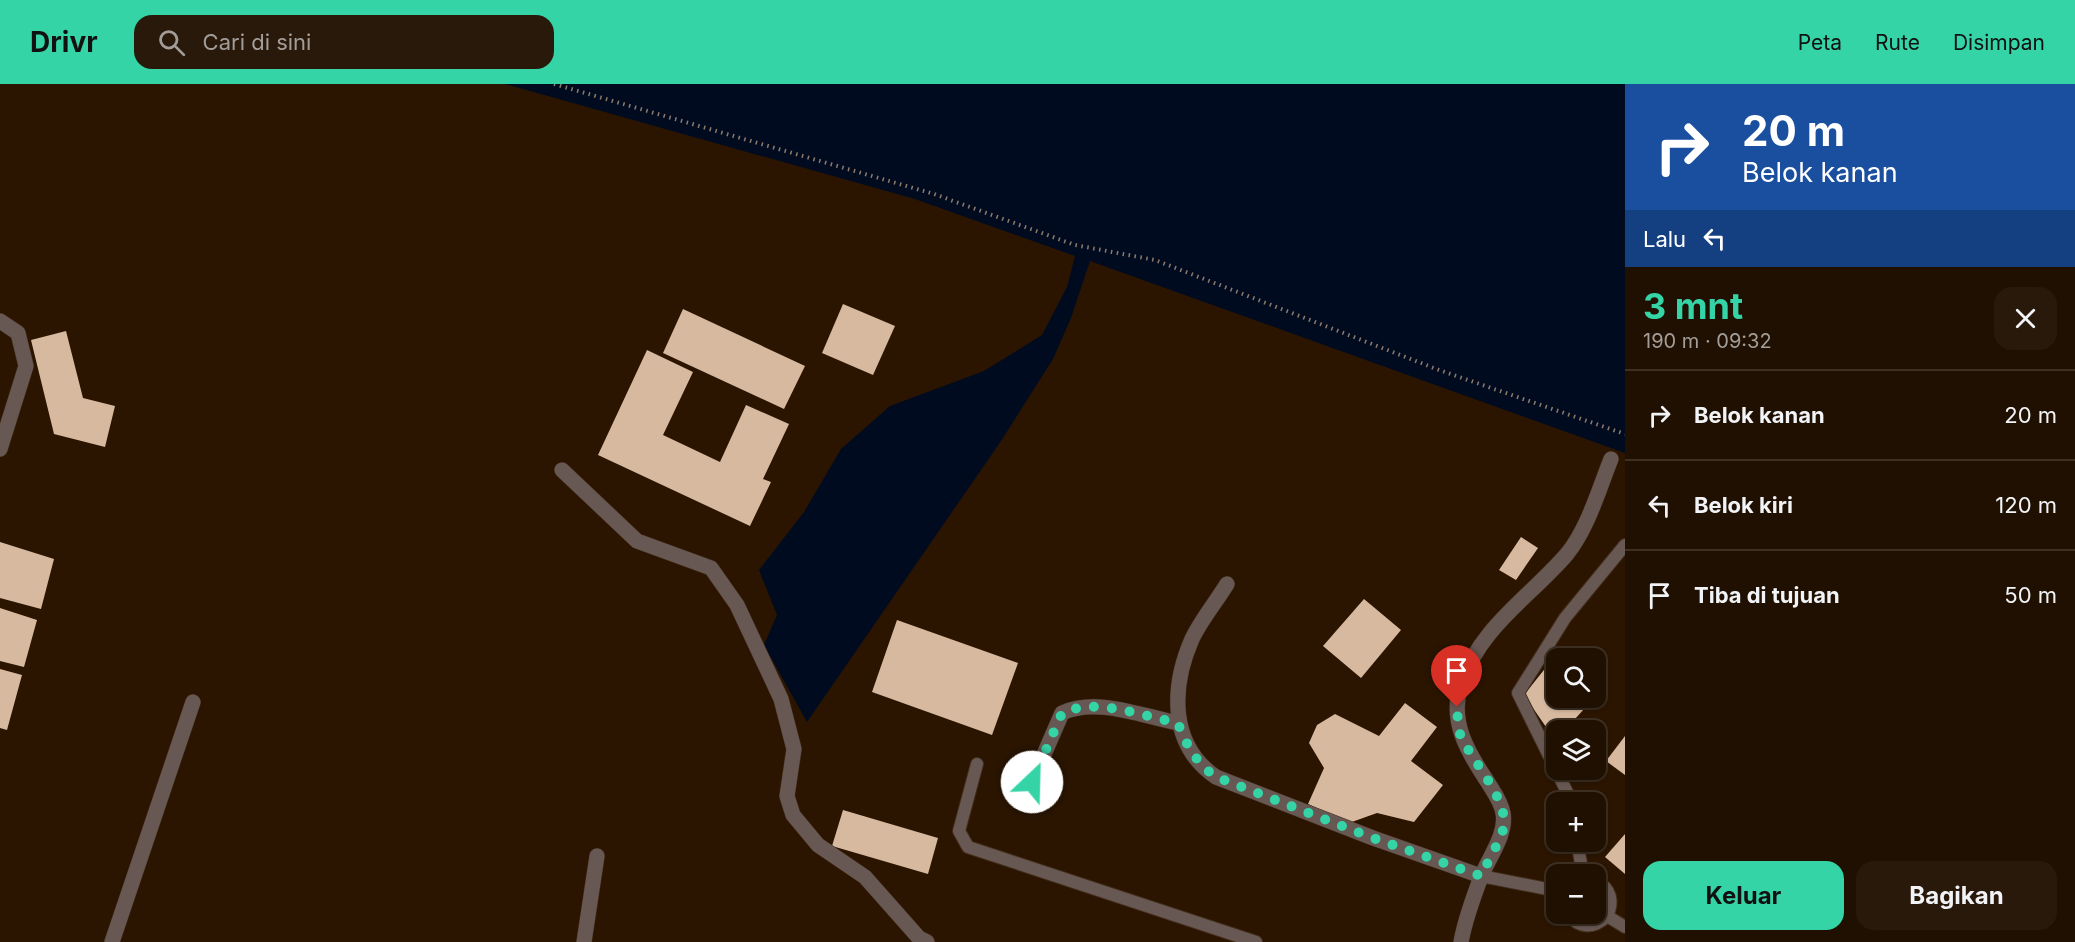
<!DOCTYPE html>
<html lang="id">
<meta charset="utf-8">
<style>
:root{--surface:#201001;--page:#28190b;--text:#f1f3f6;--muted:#a29d99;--line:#3d3023;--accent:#35d4a7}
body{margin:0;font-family:Inter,sans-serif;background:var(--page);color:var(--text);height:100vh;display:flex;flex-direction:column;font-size:22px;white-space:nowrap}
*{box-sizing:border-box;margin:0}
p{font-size:20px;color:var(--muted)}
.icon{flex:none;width:33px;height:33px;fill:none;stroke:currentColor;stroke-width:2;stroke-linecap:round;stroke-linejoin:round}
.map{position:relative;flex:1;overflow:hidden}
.drawer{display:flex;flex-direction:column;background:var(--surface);width:450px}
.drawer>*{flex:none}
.guide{background:#1a4fa0;color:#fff;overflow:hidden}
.fabs{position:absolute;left:1546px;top:564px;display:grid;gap:12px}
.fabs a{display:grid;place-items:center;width:60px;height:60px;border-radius:12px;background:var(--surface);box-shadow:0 2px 4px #0004,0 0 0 2px var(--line);font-size:30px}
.pin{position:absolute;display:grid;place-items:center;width:51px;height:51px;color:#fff;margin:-62px -26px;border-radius:50% 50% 50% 0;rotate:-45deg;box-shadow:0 0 6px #0007}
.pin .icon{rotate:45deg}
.me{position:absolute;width:66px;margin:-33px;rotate:24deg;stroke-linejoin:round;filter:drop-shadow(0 0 4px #0008)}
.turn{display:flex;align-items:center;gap:21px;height:126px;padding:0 18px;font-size:27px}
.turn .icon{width:78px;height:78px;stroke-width:2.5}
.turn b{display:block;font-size:42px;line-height:51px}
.then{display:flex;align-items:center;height:57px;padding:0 18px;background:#0003;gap:12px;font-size:22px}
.round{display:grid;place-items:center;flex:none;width:63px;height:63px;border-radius:18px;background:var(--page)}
.headline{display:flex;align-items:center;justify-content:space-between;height:102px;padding:0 18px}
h1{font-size:36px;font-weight:700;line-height:45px;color:var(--accent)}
.cta{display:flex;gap:12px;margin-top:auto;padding:12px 18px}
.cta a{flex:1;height:69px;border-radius:18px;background:var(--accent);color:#111;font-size:24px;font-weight:700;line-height:69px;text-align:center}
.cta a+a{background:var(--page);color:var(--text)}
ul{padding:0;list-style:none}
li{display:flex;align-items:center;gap:18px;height:90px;padding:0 18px;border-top:2px solid var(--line)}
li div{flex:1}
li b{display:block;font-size:22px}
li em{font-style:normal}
header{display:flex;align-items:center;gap:36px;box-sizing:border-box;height:84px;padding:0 30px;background:var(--accent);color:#111}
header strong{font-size:28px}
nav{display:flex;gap:33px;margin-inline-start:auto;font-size:21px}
.search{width:420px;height:54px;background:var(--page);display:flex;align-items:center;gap:15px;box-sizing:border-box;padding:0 21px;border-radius:18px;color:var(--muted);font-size:22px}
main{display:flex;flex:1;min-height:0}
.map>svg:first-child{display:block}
.water{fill:#000b20}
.building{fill:#d7b99f}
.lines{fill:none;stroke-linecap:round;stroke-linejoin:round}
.service-casing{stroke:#442f1c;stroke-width:14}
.minor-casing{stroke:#442f1c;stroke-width:16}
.path{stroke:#8e7b6b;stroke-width:4;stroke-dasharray:1.5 4.5;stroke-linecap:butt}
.service{stroke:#685854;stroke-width:12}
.minor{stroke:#685854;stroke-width:15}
.route{stroke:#35d4a7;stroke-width:10;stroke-dasharray:0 18}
</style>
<header>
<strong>Drivr</strong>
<div class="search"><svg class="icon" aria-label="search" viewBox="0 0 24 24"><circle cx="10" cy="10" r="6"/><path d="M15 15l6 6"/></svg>Cari di sini</div>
<nav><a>Peta</a><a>Rute</a><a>Disimpan</a></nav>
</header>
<main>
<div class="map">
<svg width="1625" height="858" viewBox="0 0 1625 858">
<rect width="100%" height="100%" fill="#2b1501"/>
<path class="water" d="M505,0h1120v369l-535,-192 -19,57 -18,41 -52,82 -194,281 -43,-77 13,-30 -18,-45 45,-58 37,-63 49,-43 94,-35 58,-36 25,-48 8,-31 -160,-57z"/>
<g class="building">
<path d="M843,220l52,22 -22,49 -51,-22z"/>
<path d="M683,225l122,57 -21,43 -121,-56z"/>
<path d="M66,247l17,67 32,8 -10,41 -51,-13 -23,-94z"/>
<path d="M647,266l46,22 -30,63 57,27 26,-57 43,19 -26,55 8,3 -21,44 -152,-71z"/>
<path d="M1521,453l17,11 -22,32 -17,-10z"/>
<path d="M0,458l54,17 -13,50 -41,-11z"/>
<path d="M1364,515l37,31 -40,48 -38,-32z"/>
<path d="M0,524l37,12 -13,47 -24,-6z"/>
<path d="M897,536l121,43 -26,72 -120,-43z"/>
<path d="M1555,572l2,2v40h37l-29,32h-8v13l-33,-48z"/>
<path d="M0,585l22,6 -15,55 -7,-2z"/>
<path d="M1405,619l32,24 -26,34 32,24 -29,37 -37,-9 -28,10 -41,-19 16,-36 -15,-25 8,-18 18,-11 44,22z"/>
<path d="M1625,652v39l-19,-14z"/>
<path d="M843,726l95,28 -10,36 -96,-28z"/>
<path d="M1625,750v40l-20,-17z"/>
</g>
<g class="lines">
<g class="service-casing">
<g id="service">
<path d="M977,680l-18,67 9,16 288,95"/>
<path d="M1570,718l-2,-8 -50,-101 47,-75 60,-73"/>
<path d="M1577,758l6,32"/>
<path d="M1481,792l76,15"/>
<path d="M1568,830c11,15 26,15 39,2 7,-14 4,-28 -11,-35"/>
<path d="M1607,832l18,11"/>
</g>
</g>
<g class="minor-casing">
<g id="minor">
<path d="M0,237l18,12 8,33 -26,83"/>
<path d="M562,386l75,71 74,27 26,37 44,94 13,50 -7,47 6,19 25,30 47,32 54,61 8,4"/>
<path d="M1227,500c-11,18 -26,36 -35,55 -21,48 -23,106 24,138l157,61 108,38"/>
<path d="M1032,698l30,-69c35,-16 79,3 116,10"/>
<path d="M112,858l81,-240"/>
<path d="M584,858l13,-86"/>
<path d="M1461,858c4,-22 12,-44 20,-65 8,-20 26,-43 22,-64 -2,-12 -10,-22 -16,-32 -20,-30 -38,-60 -26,-97 19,-57 69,-87 106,-130 21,-26 32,-65 44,-95"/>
</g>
</g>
<path class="path" d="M554,0l380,110 141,51 80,15 284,110 186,64"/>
<use href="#service" class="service"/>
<use href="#minor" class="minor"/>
</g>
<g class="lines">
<path class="route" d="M1032,698l30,-69c35,-16 79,3 116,10 8,22 19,41 38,54l157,61 108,38c7,-15 17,-31 22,-46 8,-29 -32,-69 -43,-96 -3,-8 -2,-18 -3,-27"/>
</g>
</svg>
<div class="fabs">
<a><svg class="icon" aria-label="search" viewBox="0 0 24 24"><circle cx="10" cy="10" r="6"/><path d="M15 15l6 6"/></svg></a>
<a><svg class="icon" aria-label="layers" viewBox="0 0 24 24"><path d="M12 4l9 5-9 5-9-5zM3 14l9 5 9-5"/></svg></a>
<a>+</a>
<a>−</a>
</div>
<div class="pin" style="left:1457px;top:623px;background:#d93025"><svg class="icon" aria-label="arrive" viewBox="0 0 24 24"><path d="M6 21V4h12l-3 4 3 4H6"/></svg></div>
<svg class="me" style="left:1032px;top:698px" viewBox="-20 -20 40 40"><circle r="19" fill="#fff"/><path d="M0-13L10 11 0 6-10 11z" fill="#35d4a7"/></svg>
</div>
<section class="drawer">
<div class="guide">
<div class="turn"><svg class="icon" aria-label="right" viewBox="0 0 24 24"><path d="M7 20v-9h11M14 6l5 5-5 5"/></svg><div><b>20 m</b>Belok kanan</div></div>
<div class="then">Lalu<svg class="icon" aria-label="left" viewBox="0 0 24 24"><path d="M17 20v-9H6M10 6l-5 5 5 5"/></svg></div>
</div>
<div class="headline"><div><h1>3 mnt</h1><p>190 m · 09:32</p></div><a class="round"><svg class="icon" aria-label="close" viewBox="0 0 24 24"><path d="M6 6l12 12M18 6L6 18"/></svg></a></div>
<ul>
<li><svg class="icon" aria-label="right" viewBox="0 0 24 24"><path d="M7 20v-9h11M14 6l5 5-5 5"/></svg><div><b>Belok kanan</b></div><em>20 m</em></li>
<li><svg class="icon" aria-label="left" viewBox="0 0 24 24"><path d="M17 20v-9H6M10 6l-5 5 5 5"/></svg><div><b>Belok kiri</b></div><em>120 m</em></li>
<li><svg class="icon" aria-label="arrive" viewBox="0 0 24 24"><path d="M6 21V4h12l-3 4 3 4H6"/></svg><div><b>Tiba di tujuan</b></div><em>50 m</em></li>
</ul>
<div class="cta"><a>Keluar</a><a>Bagikan</a></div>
</section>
</main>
